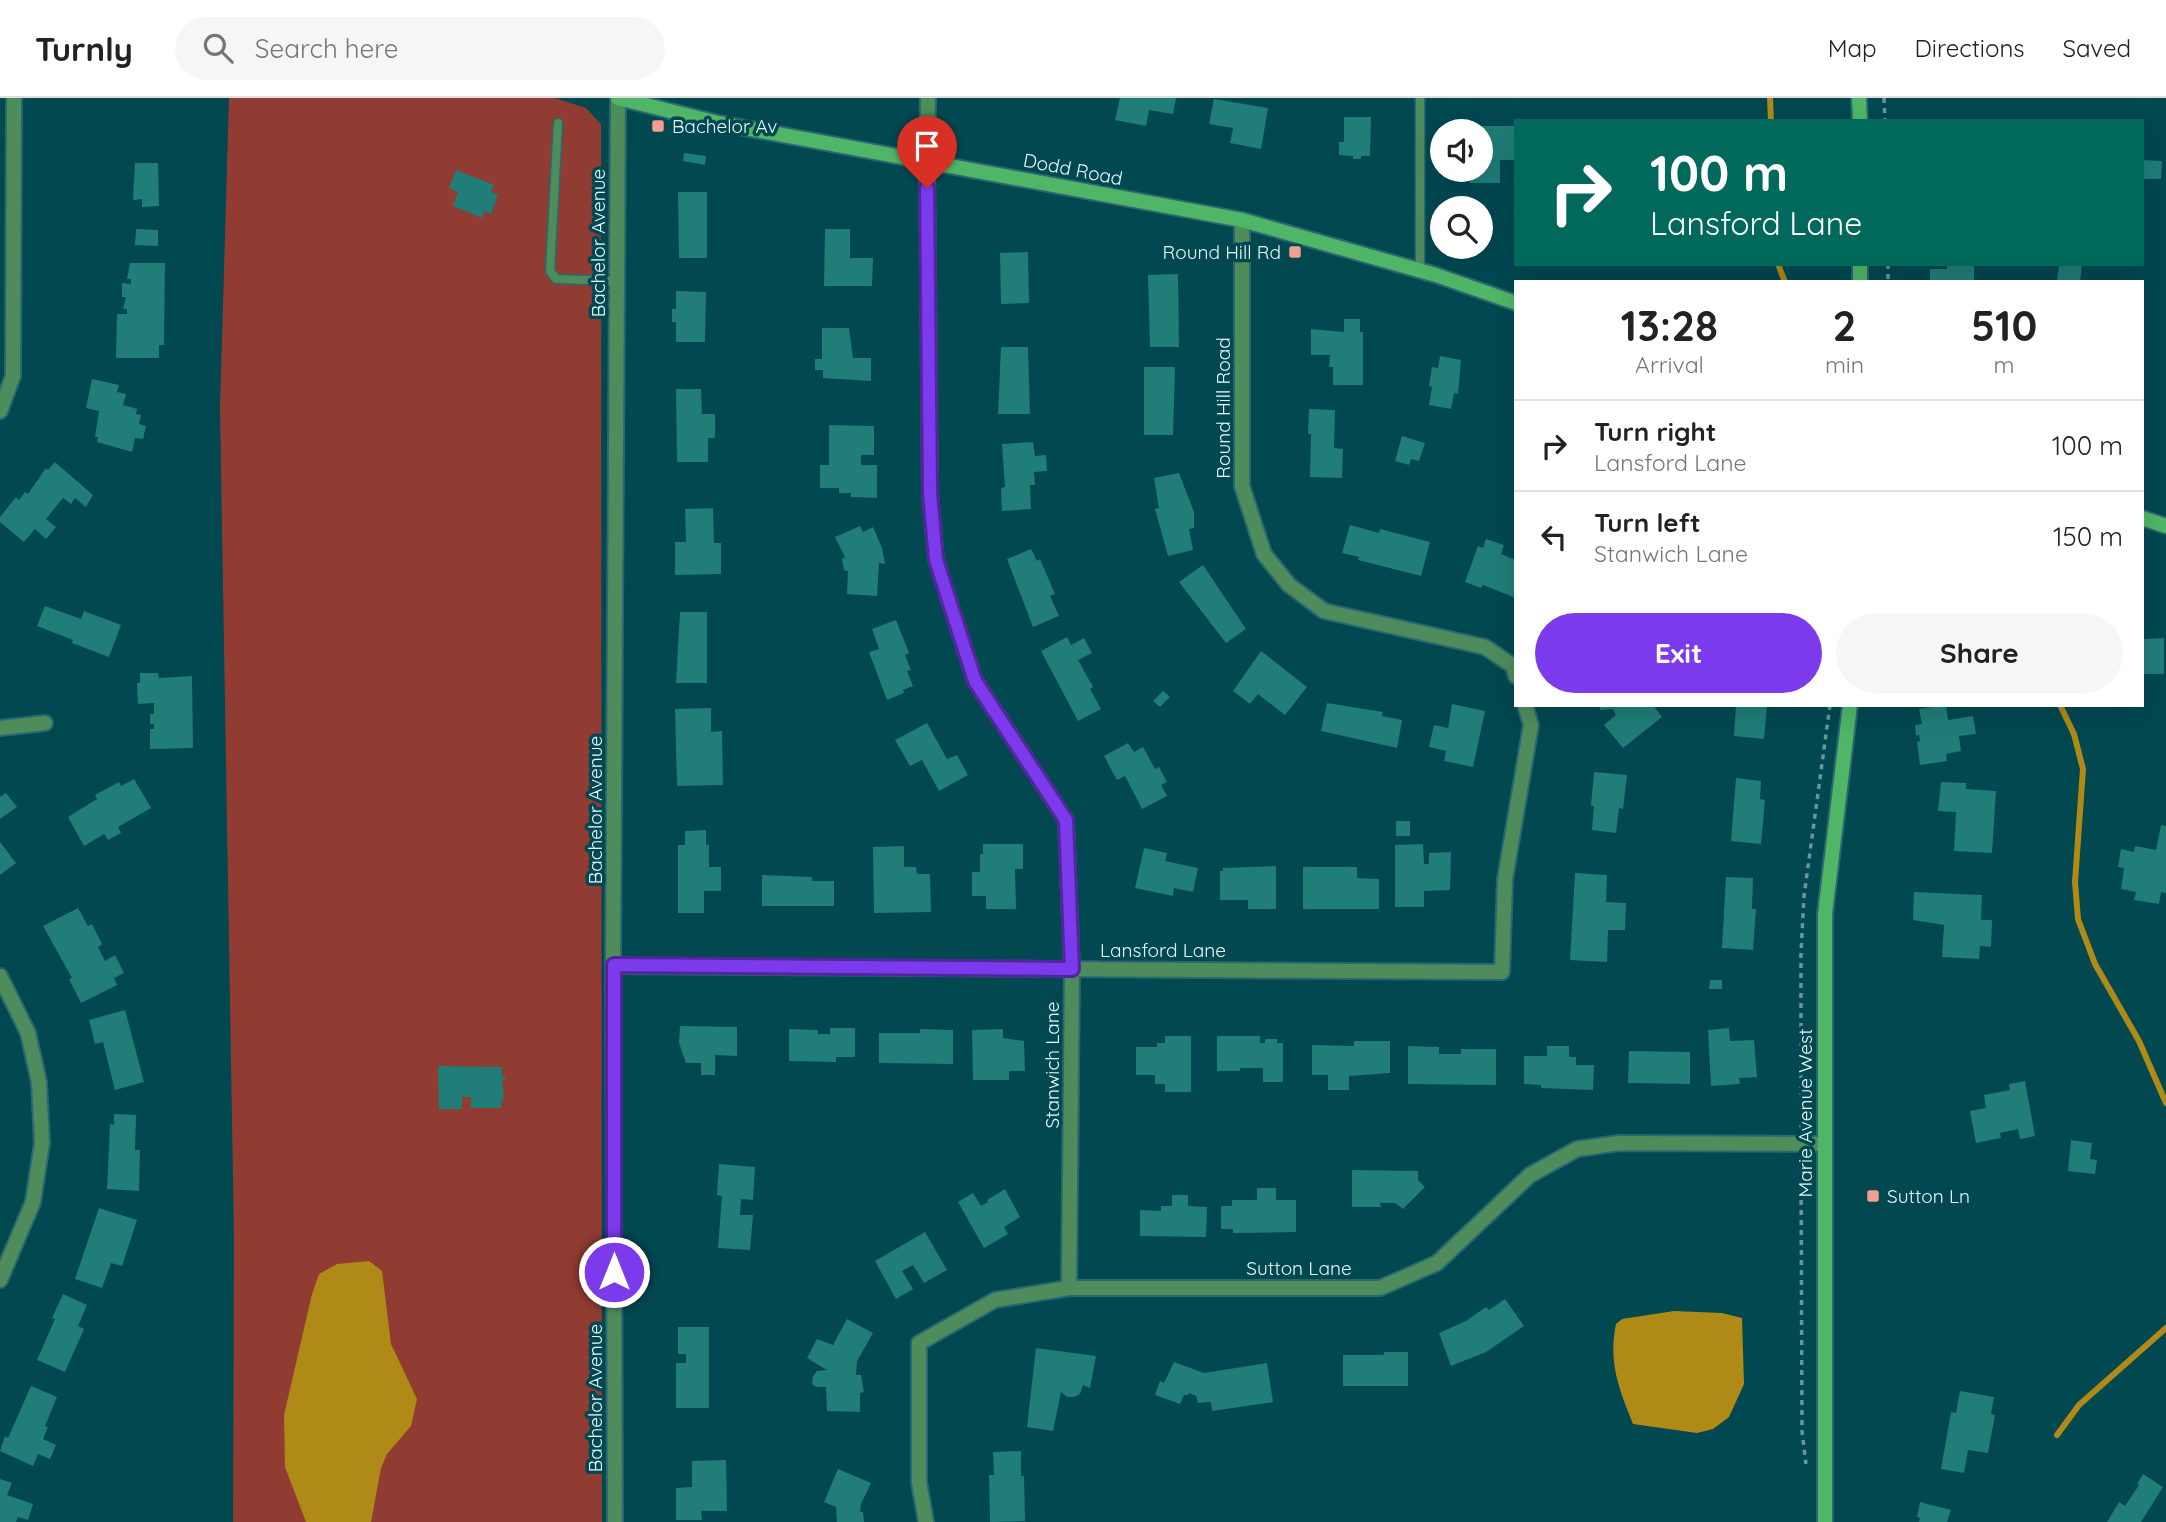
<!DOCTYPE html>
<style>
:root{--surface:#fff;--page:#f6f6f6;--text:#222;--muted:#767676;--line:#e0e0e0;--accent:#7c3aed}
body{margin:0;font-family:Quicksand,sans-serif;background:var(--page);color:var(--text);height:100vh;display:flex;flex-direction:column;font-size:26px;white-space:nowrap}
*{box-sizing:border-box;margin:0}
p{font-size:23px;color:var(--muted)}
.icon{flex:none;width:38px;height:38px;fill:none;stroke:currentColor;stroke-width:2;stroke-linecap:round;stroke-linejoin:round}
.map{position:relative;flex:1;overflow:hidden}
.sheet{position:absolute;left:1514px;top:182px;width:630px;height:427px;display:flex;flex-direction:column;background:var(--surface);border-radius:0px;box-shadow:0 7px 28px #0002}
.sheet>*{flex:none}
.hud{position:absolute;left:1514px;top:21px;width:630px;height:147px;border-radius:0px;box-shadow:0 7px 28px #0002;background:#00695c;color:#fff;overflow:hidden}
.buttons{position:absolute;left:1430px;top:21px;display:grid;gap:14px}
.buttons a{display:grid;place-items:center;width:63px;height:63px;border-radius:50%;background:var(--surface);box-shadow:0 7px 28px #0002;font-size:35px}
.pin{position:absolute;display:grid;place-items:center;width:60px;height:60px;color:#fff;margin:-72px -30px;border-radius:50% 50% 50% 0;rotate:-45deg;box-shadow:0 0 7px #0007}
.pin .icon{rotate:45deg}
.me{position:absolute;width:77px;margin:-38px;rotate:0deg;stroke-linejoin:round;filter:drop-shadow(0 0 5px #0008)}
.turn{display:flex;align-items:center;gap:24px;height:147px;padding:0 21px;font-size:32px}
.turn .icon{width:91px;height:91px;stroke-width:2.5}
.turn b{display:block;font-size:49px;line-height:60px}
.eta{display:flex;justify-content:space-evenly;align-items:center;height:119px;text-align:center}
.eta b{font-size:42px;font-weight:700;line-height:49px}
.action{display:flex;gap:14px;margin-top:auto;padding:14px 21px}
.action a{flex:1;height:80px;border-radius:42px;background:var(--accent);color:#fff;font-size:28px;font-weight:700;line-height:80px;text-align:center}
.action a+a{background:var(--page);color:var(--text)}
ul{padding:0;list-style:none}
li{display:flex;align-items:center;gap:21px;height:91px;padding:0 21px;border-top:2px solid var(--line)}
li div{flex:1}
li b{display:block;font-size:26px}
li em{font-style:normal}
header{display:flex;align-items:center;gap:42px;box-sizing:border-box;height:98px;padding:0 35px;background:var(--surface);border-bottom:2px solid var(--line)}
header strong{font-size:33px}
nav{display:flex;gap:38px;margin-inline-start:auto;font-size:24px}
.search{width:490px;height:63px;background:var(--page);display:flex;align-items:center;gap:18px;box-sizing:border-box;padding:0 24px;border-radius:38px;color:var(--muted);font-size:26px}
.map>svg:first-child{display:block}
.green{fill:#903c32}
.water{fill:#af8a16}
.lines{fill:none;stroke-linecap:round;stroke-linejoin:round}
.stream{stroke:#af8a16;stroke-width:6}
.building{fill:#207d78}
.lane-casing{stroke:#2a6870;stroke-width:11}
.street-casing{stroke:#2a6870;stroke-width:18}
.secondary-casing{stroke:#2a6870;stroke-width:18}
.path{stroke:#67979d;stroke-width:3.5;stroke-dasharray:5 5;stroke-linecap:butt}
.lane{stroke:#4f8c5b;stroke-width:8}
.street{stroke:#4f8c5b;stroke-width:14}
.secondary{stroke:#4fb667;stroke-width:14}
.route-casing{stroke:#51269a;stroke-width:18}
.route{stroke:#7c3aed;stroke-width:12}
.poi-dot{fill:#f59d90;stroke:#014851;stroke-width:2.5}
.labels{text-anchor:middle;stroke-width:7;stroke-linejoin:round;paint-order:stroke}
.poi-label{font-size:19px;fill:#e5f8fb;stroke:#014851;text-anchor:start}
.street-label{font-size:19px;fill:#e5f8fb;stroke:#014851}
</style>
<header>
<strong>Turnly</strong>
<div class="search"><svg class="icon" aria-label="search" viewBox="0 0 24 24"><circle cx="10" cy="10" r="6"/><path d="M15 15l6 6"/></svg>Search here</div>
<nav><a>Map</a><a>Directions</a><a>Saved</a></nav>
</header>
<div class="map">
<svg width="2166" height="1424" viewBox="0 0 2166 1424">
<rect width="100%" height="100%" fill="#014851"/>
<path class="green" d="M229,0h326l31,10 15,16 1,1398h-369l1,-283 -14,-831z"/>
<g class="water">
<path d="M369,1163l13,10 9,73 26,55 -6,27 -24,28 -6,14 -10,54h-65l-21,-55 -1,-52 28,-121 7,-20 18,-10z"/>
<path d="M1674,1213l48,2 20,5 2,66 -15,33 -16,12 -16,4 -64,-9c-14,-35 -25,-62 -17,-100l6,-5z"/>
</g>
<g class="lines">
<g class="stream">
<path d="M1770,0l1,23"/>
<path d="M1778,166l7,18"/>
<path d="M2060,607l14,29 9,35 -8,113 3,37 17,45 44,77 27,62"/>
<path d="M2057,1337l22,-30 87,-77"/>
</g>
</g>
<g class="building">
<path d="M1120,0h56l-3,16 -24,-4 -3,16 -31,-6z"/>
<path d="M1214,1l54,9 -7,41 -31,-6 3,-15 -24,-4z"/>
<path d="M1344,19h27l-1,39h-9v3h-8v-3l-14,-1v-13h5z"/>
<path d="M1474,28h42v34h-16v23h-30v-13h10v-39h-6z"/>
<path d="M684,55l22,3 -1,9 -22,-4z"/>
<path d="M2142,62l20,1 -1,18h-19z"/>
<path d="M135,65h23l1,43 -17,1v-8l-9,1z"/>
<path d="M456,72l38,15 -3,7 7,3 -7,19 -7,-3 -2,7 -29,-12 5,-14 -9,-4z"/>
<path d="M678,94h29v66h-28z"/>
<path d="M136,131l22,1v16l-23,-1z"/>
<path d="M825,131h25v29h23l-1,28h-48z"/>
<path d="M1028,154l1,51 -28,1 -1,-51z"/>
<path d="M130,165h35l-1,82h-5v13h-43l1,-44h10v-5h-4l3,-12h-4v-14l9,1v-5h-4z"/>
<path d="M1947,166h27v18h-44v-13h17z"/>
<path d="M2059,166h23l-2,18h-23z"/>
<path d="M1178,176l1,73h-29l-2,-72z"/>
<path d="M676,193l30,1 -1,50h-29v-20h-4v-13h4z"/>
<path d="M1344,221h16v13h3v53h-30v-18h-4l1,-12h-19v-26l33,3z"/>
<path d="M822,230h27l4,30h18v23l-48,-3v-8h-8v-11h7z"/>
<path d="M1001,249h27l2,67h-32z"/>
<path d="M1440,258l21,4 -3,34 -4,-1 -3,16 -22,-4 3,-18 -3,-1 3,-19 6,1z"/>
<path d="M1144,269h31l-2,68h-29z"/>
<path d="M92,281l27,6 -2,7 9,2 -3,11 14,4 -1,5 5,1 -2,9 7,2 -3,13 -8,-1 -3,14 -35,-10 1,-5h-3l4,-26 -13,-3z"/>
<path d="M676,291h25l1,25h13v24h-7v24h-31z"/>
<path d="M1309,311l26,1 -1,38 9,1 -1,29 -32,-1 1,-43h-3z"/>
<path d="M829,327l45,1v29h-13v10h16v33l-26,-1v-4h-12v-5h-19v-23h9z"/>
<path d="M1402,338l23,7 -6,18 -8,-2 -2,6 -14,-4z"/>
<path d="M1033,344l2,14 11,-1 1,16 -13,1 1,13h-5l1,24 -29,2 -1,-23 4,-1 -3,-43z"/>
<path d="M55,364l38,33 -7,12 -11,-9 -4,6 -8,-6 -17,21 10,8 -10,12 -11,-10 -11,13 -24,-20v-5l16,-20 3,3 6,-8 3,2 18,-26 2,2z"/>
<path d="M1179,375l15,39v16l-5,1 4,21 -25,6 -13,-47 4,-1 -5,-30z"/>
<path d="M713,410l1,35h7v31l-46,1v-33h11l-1,-33z"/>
<path d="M1350,427l29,8 1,-4 50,13 -9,34 -63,-16 1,-3 -17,-4z"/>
<path d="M860,428l3,6 10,-5 9,21 3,16 -6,-1 -2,33 -30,-2 1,-23 -4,-1 -2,-11 3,-2 -10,-20z"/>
<path d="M1486,441l18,6 -3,9 15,6v38l-33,-13 -2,3 -16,-6 13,-36 5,2z"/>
<path d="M1031,451l6,12 3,-2 15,35 -5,2 9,20 -26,11 -26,-68z"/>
<path d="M1203,467l43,64 -20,14 -47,-61z"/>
<path d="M45,508l36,13 3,-8 37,14 -12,32 -37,-14 1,-3 -36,-14z"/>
<path d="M680,514h27v71h-31z"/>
<path d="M896,522l13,33 -4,2 6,15 -4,1 6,15 -10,4 1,3 -17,7 -18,-48 10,-3 -7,-20z"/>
<path d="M1067,539l4,8 13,-7 8,15 -14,7 15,27 -3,2 11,20 -23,12 -37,-70z"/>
<path d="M2164,540v36h-22v-35z"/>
<path d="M1261,553l46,36 -22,28 -27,-21 -8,10 -17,-13z"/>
<path d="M140,575h18l1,5 33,-2 1,72 -43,1v-20h4v-5h-4v-10h4v-11l-16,1 -1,-21h3z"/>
<path d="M1163,593l7,6 -10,10 -7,-6z"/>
<path d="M1327,605l56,9 -1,4 20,4 -5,28 -76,-17z"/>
<path d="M1452,606l33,7 -12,56 -29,-6 2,-10 -17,-4 5,-22 14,3z"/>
<path d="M1599,607h54l9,12 -39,31 -19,-23 12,-10 -3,-6 -13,1z"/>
<path d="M1736,607h31l-3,34 -30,-3z"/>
<path d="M1946,607l2,15 25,-4 3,18 -17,2 2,15 -15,3 1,7 -27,4 -3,-23 3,-1 -1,-6 -3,1 -1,-11 7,-1 -3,-15z"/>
<path d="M711,610v24l11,-1 1,54 -46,1 -2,-77z"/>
<path d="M927,625l20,36 10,-4 11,20 -29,16 -17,-31 -12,6 -15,-26z"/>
<path d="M1128,645l6,9 9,-5 12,22 4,-2 8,15 -6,3 6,11 -25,13 -17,-33 -8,4 -13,-24z"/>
<path d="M1594,674l33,3 -4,34 -4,-1 -3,25 -24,-3 2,-24h-3z"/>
<path d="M1736,680l25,3 -1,18 5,1 -4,44 -30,-3z"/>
<path d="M134,681l17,29 -33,19 3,6 -13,7 -4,-6 -20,12 -16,-29 29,-18 -2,-4 24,-13 2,4z"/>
<path d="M1941,684l25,1v6l30,2 -4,62 -38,-2 2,-39 -18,-1z"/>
<path d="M6,695l11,14 -17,12v-22z"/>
<rect x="1396" y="723" width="14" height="15"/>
<path d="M2161,727l5,1v67l-5,-1 -2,12 -25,-4 2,-8 -15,-3 3,-21 -6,-1 3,-18 13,3 1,-6 21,4z"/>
<path d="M706,732v15h3v22h12v24h-17v22h-26v-68h7v-14z"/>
<path d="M0,744l16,21 -16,12z"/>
<path d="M983,746h40v25h-8l1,40h-30v-13h-14v-24h8v-18h3z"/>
<path d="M1423,746l1,20h5v-11l22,-1 -1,38 -26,1v16h-29v-62z"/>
<path d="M904,748v21h12l1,7h13l1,38 -57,1 -1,-66z"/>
<path d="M1144,750l23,5 -2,8 33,7 -5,24 -19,-4 -1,8 -38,-8z"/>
<path d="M1276,768v43h-28v-9h-28v-29h3v-3z"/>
<path d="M1303,769h54v11l22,1v30h-76z"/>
<path d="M1575,775l32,2 -1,27 20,1 -1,27h-17l-1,32 -37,-2z"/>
<path d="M762,777l50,2v4h22v25h-72z"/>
<path d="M1726,779l27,1 -1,31h4l-3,41 -31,-2z"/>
<path d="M1914,794l68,3 -1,25h11l-1,27 -11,-1 -1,13 -37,-2 2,-32 -31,-5z"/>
<path d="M78,810l10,18 4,-2 10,20 -4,3 7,14 10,-6 9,18 -10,5 3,7 -36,18 -12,-24 3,-1 -29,-52z"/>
<path d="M1710,882h12v9h-13z"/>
<path d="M125,912l19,72 -29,8 -12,-48 -8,2 -6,-24z"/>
<path d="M680,928l57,1v29l-22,-1v20h-14v-12h-15l-7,-20z"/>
<path d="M830,930h25v29h-19v5l-47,-1v-32l29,1v4h12z"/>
<path d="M1729,930l1,13 24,-1 3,37 -18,1 1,6 -29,2 -3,-56z"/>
<path d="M920,931l33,1v34l-74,-1v-30h41z"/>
<path d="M1003,931v9l21,3 1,30h-16v9h-36l-1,-50z"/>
<path d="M1165,938h26v56h-26v-8h-10v-9h-19v-28h21v-4h8z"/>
<path d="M1217,938h43v7h5v-4h12v4h6v39h-20v-14h-23v3h-23z"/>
<path d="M1354,943h36v32l-41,3v14h-21v-15h-16v-30l42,1z"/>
<path d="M1408,948l31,1v7h22v-5h35v36l-88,-1z"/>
<path d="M1547,948h22v11h7v8h18l-1,25 -52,-2v-3l-17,-1v-28h23z"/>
<path d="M1629,953l61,1v32l-62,-1z"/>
<path d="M438,968l64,1v10h3v3h-3l2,20h-3v8h-30v-11h-9v12h-23z"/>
<path d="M2025,983l10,55 -15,3 -2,-10 -18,4 1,5 -25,5 -6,-32 16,-3 -2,-13 26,-5 -1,-6z"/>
<path d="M114,1016l22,1 -1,35h5l-1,41 -32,-2 3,-65 4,1z"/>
<path d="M2071,1042l21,3 -2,16 7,1 -2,14 -27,-3z"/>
<path d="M719,1066l36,3 -2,33 -12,-1 -1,16h13l-3,35 -32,-2 4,-52 -5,-1z"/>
<path d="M1352,1072l66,1v9l7,7 -22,22 -8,-6h-15l1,4h-29z"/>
<path d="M1257,1090h19v12h20v32l-63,1v-4h-12v-23h11v-6h25z"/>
<path d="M1005,1091l15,28 -16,10 4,7 -24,14 -26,-46 15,-9 8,13 7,-4 -1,-2z"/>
<path d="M1172,1097h16v11l19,1 -1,30 -66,-1v-26l21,1v-5h11z"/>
<path d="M99,1110l38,12 -15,46 -11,-3 -9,25 -27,-9z"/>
<path d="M925,1134l22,38 -23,13 -11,-18 -11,6 11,18 -17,10 -21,-38z"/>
<path d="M63,1196l24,11 -9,21 6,3 -19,43 -28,-12 18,-41 -3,-1z"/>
<path d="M1505,1201l19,27 -38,26 -35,14 -12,-33 27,-12 20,-14 3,3z"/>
<path d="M847,1221l26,14 -16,28 -1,14h5l3,17 -4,1v19l-33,-1 -1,-24h-10l-4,-3 1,-8 4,-5 10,-1 -20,-12 10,-19 16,6z"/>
<path d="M678,1229h31v81h-33v-45h10v-9h-8z"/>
<path d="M1036,1250l60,8 -6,32 -7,-3 -3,9 -6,3h-7l-6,-5 -8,39 -26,-4z"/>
<path d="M1384,1254h24v34h-65v-31h41z"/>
<path d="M1174,1264l30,11 63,-10 6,39 -61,9 -1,-9 -13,1 -2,-7 -7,-3 -1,2h-4l-4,9 -25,-9 5,-14 4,2z"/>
<path d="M31,1288l26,11 -12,29 3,1 -5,12 13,6 -6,14 -12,-5 -5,12 -33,-15 5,-15 3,2z"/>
<path d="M1960,1293l34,6 -3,17 4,1 -7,38 -20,-3 -4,23 -23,-4 10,-57 5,1z"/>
<path d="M1021,1353v25h3l1,45 -35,1 -1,-47h5l-1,-23z"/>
<path d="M726,1362l1,51h-26l1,9h-26v-32l16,-1v-26z"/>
<path d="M838,1371l33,14 -10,21 -1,8h3l1,10h-27l-1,-15 -12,-5z"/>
<path d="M2143,1376l20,13 -22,35h-34l12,-20 6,4 14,-21 -2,-1z"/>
<path d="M0,1381l12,4 -5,12 26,9 -5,16 -10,-3 -2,5h-16z"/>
<path d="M1920,1404l31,8 -4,12h-28l1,-4 -3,-1z"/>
</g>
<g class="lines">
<g class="lane-casing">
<g id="lane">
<path d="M1420,0v173"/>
<path d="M558,25l-8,148 6,8 61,2"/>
</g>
</g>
<g class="street-casing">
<g id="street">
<path d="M928,0l-1,63 3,332 6,67 39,121 91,139 6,149 -3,319"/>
<path d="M1242,122v266l22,68 25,31 35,26 161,36 28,19 3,10"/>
<path d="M0,313l13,-35 1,-278"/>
<path d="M0,630l45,-5"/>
<path d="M613,868l889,6 3,-93 26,-154 -6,-20"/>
<path d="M0,878l28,57 11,49 3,61 -9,59 -33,78"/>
<path d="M615,1424l-2,-556 5,-868"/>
<path d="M926,1424l-7,-40v-139l76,-43 74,-12h311l57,-25 93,-88 47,-26 42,-6 205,1"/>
</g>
</g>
<g class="secondary-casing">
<g id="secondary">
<path d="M618,0l100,25 524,97 194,55 80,28"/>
<path d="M1859,0l1,23"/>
<path d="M1860,166v18"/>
<path d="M2142,420l24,8"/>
<path d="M1825,1424v-608l25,-209"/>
</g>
</g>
<g class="path">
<path d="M1884,0l1,23"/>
<path d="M1888,166v18"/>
<path d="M1801,1030v-175l3,-57 26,-191"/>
<path d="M1801,1062l1,271 4,33"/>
</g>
<use href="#lane" class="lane"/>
<use href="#street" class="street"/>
<use href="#secondary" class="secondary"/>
</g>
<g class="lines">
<g class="route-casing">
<path id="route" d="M614,1174v-307l458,4 -6,-149 -91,-139 -39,-121 -6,-67 -3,-305"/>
</g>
<use href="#route" class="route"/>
</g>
<g class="poi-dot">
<rect x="651" y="21" width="14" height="14" rx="3.5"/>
<rect x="1288" y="147" width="14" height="14" rx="3.5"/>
<rect x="1866" y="1091" width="14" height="14" rx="3.5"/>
</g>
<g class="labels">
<g class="poi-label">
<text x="672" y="35">Bachelor Av</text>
<text x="1281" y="161" text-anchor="end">Round Hill Rd</text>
<text x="1887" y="1105">Sutton Ln</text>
</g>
<g class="street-label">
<text transform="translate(1073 71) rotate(11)" y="7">Dodd Road</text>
<text transform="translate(598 145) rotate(-90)" y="7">Bachelor Avenue</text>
<text transform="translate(1223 310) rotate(-90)" y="7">Round Hill Road</text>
<text transform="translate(595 712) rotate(-90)" y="7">Bachelor Avenue</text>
<text x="1163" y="859">Lansford Lane</text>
<text transform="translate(1052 967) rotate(-90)" y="7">Stanwich Lane</text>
<text transform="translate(1805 1015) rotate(-90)" y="7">Marie Avenue West</text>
<text x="1299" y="1177">Sutton Lane</text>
<text transform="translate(595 1300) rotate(-90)" y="7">Bachelor Avenue</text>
</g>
</g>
</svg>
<div class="buttons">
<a><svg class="icon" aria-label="sound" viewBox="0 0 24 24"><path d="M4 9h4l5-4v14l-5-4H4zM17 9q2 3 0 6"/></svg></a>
<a><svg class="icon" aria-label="search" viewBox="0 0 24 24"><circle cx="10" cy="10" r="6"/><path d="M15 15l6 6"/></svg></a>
</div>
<div class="pin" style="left:927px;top:90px;background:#d93025"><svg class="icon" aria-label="arrive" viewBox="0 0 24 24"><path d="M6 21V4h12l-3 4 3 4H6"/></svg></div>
<svg class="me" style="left:614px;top:1174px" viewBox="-20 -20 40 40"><circle r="17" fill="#7c3aed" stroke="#fff" stroke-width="3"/><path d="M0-11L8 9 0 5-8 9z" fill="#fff"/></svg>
<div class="hud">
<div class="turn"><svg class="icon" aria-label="right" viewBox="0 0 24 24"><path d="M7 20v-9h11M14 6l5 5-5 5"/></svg><div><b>100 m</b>Lansford Lane</div></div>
</div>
<section class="sheet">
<div class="eta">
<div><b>13:28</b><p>Arrival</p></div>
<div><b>2</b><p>min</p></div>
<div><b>510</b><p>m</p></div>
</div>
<ul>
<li><svg class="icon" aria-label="right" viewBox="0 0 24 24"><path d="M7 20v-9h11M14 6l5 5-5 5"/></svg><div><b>Turn right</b><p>Lansford Lane</p></div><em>100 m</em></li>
<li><svg class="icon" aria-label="left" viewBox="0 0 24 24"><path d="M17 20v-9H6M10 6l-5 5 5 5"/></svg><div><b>Turn left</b><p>Stanwich Lane</p></div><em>150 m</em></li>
</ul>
<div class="action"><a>Exit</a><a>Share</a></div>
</section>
</div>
